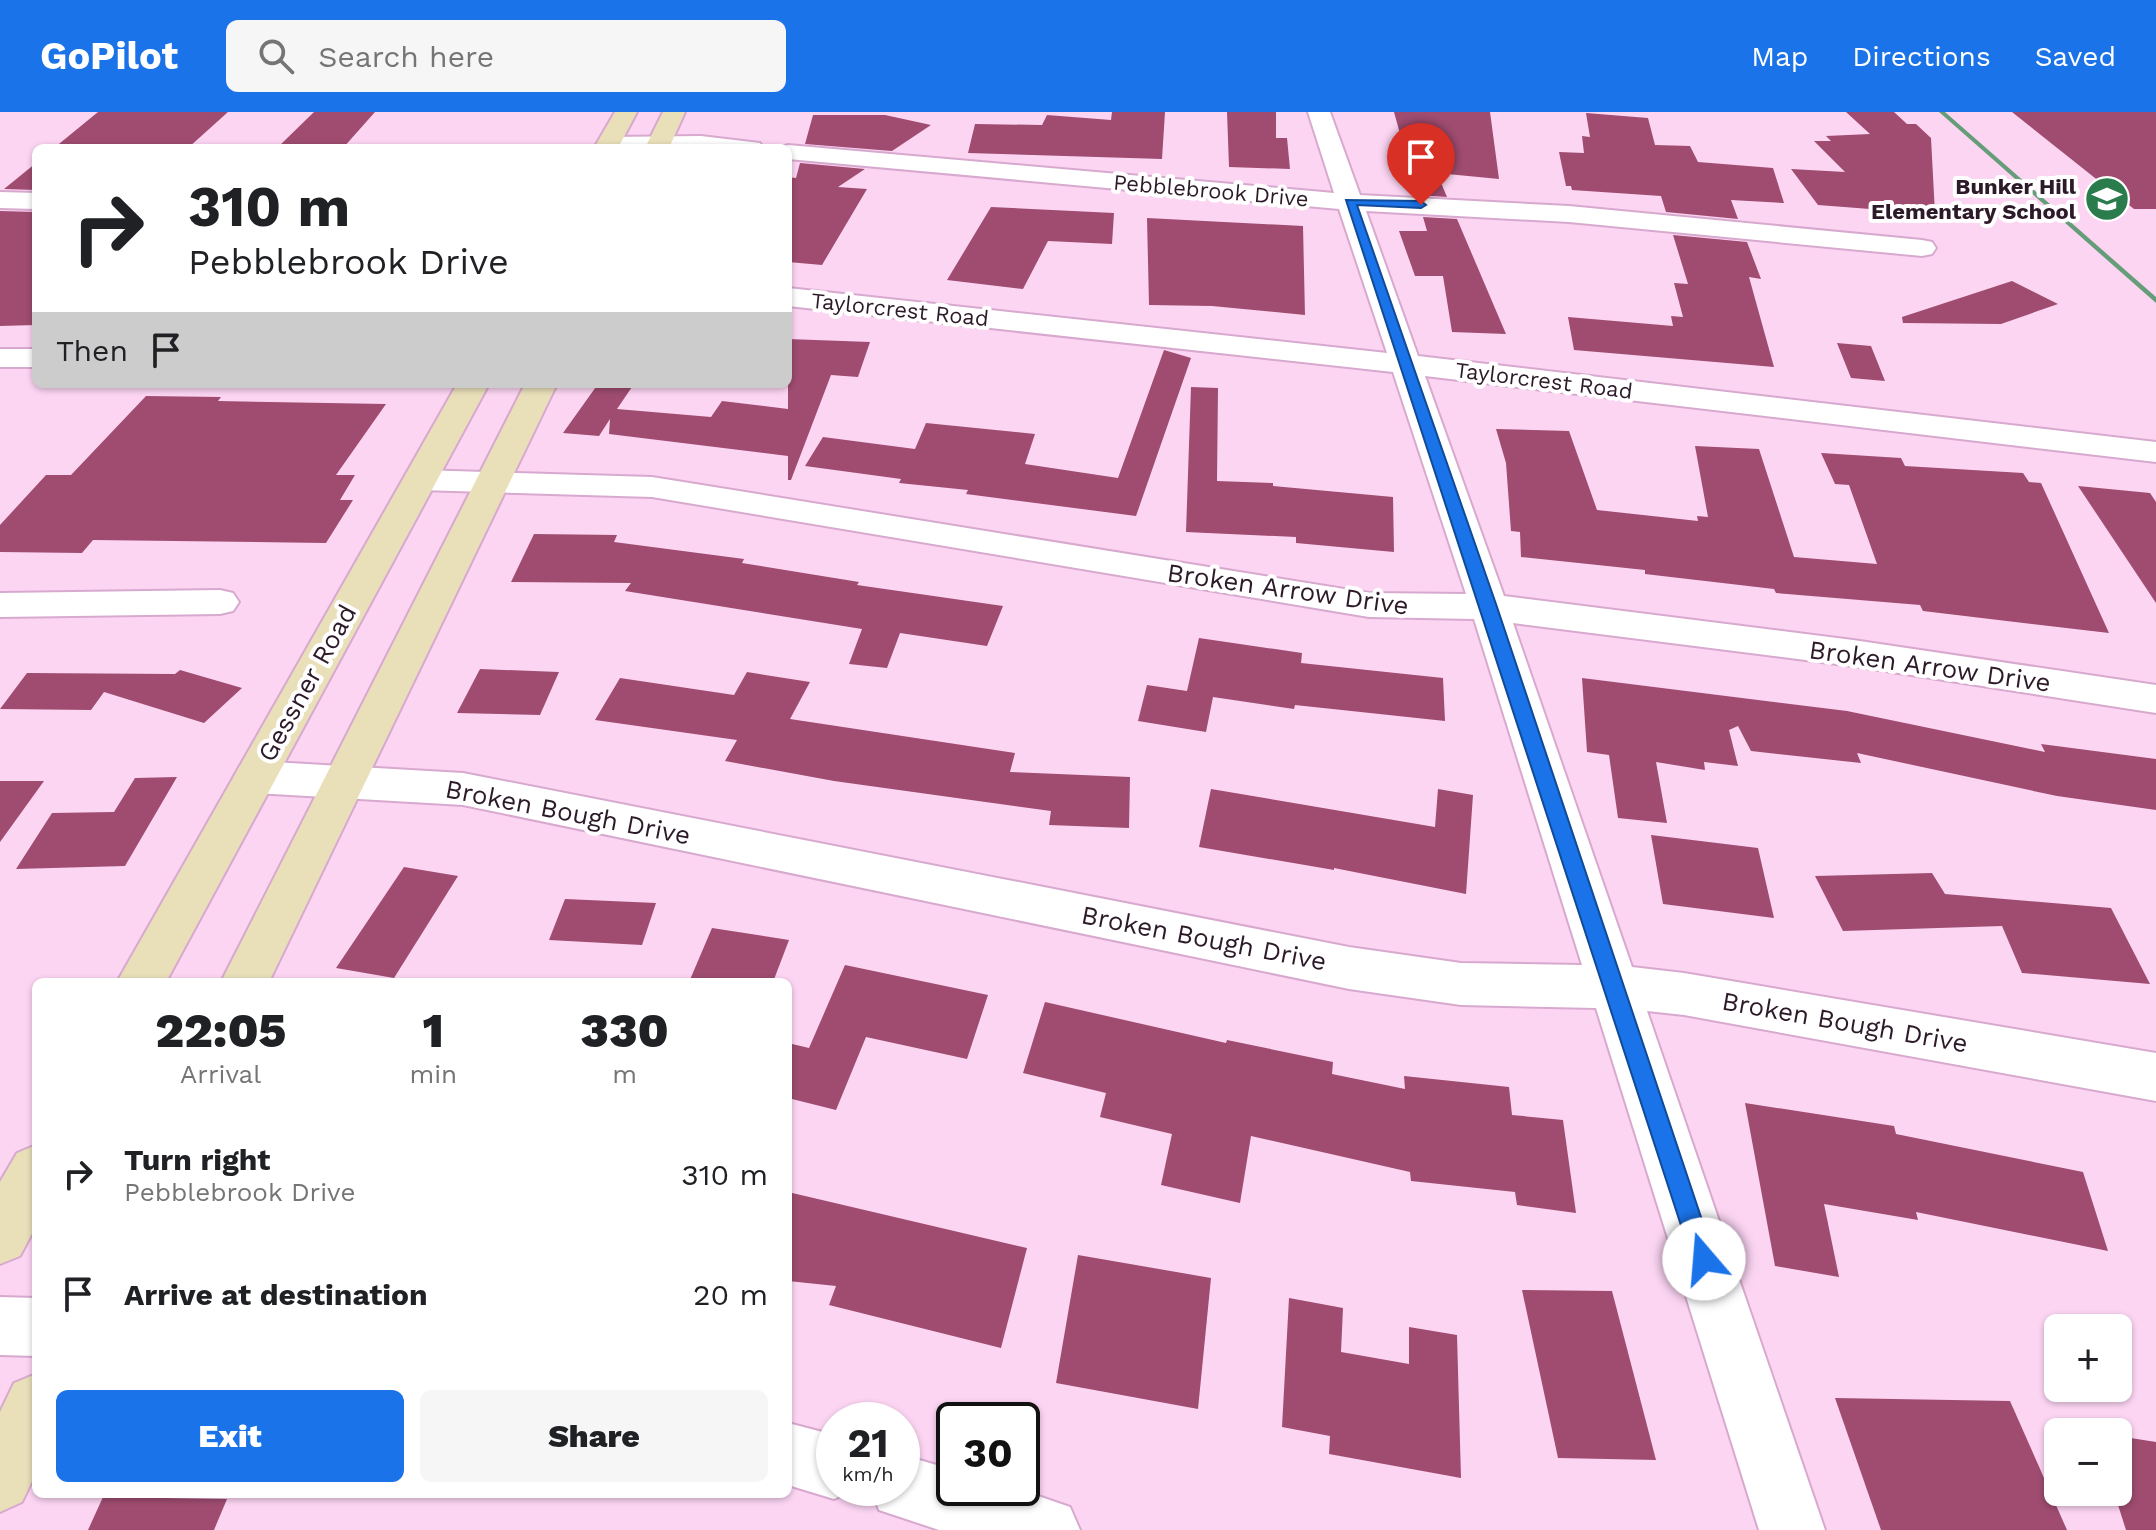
<!DOCTYPE html>
<meta charset="utf-8">
<style>
:root{--surface:#fff;--page:#f6f6f6;--text:#202124;--muted:#757577;--accent:#1a73e8}
body{margin:0;font-family:"Work Sans",sans-serif;background:var(--page);color:var(--text);height:100vh;display:flex;flex-direction:column;font-size:30px;white-space:nowrap}
*{box-sizing:border-box;margin:0}
p{font-size:26px;color:var(--muted)}
.icon{flex:none;width:44px;height:44px;fill:none;stroke:currentColor;stroke-width:2;stroke-linecap:round;stroke-linejoin:round}
.map{position:relative;flex:1;overflow:hidden}
.side{position:absolute;left:32px;top:866px;width:760px;height:520px;display:flex;flex-direction:column;background:var(--surface);border-radius:12px;box-shadow:0 2px 6px #0004}
.side>*{flex:none}
.hud{position:absolute;left:32px;top:32px;width:760px;height:244px;border-radius:12px;box-shadow:0 2px 6px #0004;background:#fff;color:var(--text);overflow:hidden}
.buttons{position:absolute;left:2044px;top:1202px;display:grid;gap:16px}
.buttons a{display:grid;place-items:center;width:88px;height:88px;border-radius:12px;background:var(--surface);box-shadow:0 2px 6px #0004;font-size:40px}
.speed{position:absolute;left:816px;top:1290px;display:flex;gap:16px;font-size:40px;font-weight:700;text-align:center}
.speed>*{display:grid;place-content:center;width:104px;height:104px;border-radius:50%;background:var(--surface);box-shadow:0 2px 6px #0004;line-height:1}
.speed small{font-size:20px;font-weight:400}
.speed .limit{border:4px solid #111;border-radius:12px;background:#fff;color:#111}
.pin{position:absolute;display:grid;place-items:center;width:68px;height:68px;color:#fff;margin:-82px -34px;border-radius:50% 50% 50% 0;rotate:-45deg;box-shadow:0 0 8px #0007}
.pin .icon{rotate:45deg}
.me{position:absolute;width:88px;margin:-44px;rotate:342deg;stroke-linejoin:round;filter:drop-shadow(0 0 6px #0008)}
.turn{display:flex;align-items:center;gap:28px;height:168px;padding:0 24px;font-size:36px}
.turn .icon{width:104px;height:104px;stroke-width:2.5}
.turn b{display:block;font-size:56px;line-height:68px}
.then{display:flex;align-items:center;height:76px;padding:0 24px;background:#0003;gap:16px;font-size:30px}
.eta{display:flex;justify-content:space-evenly;align-items:center;height:136px;text-align:center}
.eta b{font-size:48px;font-weight:800;line-height:56px}
.action{display:flex;gap:16px;margin-top:auto;padding:16px 24px}
.action a{flex:1;height:92px;border-radius:12px;background:var(--accent);color:#fff;font-size:32px;font-weight:800;line-height:92px;text-align:center}
.action a+a{background:var(--page);color:var(--text)}
ul{padding:0;list-style:none}
li{display:flex;align-items:center;gap:24px;height:120px;padding:0 24px}
li div{flex:1}
li b{display:block;font-size:30px}
li em{font-style:normal}
header{display:flex;align-items:center;gap:48px;box-sizing:border-box;height:112px;padding:0 40px;background:var(--accent);color:#fff}
header strong{font-size:38px}
nav{display:flex;gap:44px;margin-inline-start:auto;font-size:28px}
.search{width:560px;height:72px;background:var(--page);display:flex;align-items:center;gap:20px;box-sizing:border-box;padding:0 28px;border-radius:12px;color:var(--muted);font-size:30px}
.map>svg:first-child{display:block}
.lines{fill:none;stroke-linecap:round;stroke-linejoin:round}
.stream{fill:#659d79;fill-rule:evenodd}
.building{fill:#9f4c70}
.minor-casing{stroke:#d8a9ce;stroke-width:4}
.tertiary-casing{stroke:#d8a9ce;stroke-width:4}
.secondary-casing{stroke:#d8a9ce;stroke-width:4}
.minor{fill:#fff;fill-rule:evenodd}
.tertiary{fill:#fff;fill-rule:evenodd}
.secondary{fill:#e9e0b9;fill-rule:evenodd}
.route{fill:#1a73e8;stroke:#114b97;stroke-width:2}
.labels{text-anchor:middle;stroke-width:8;stroke-linejoin:round;paint-order:stroke}
.far-poi-label{font-size:22px;font-weight:bold;fill:#2c1a28;stroke:#fff;text-anchor:end}
.far-street-label{font-size:22px;fill:#2c1a28;stroke:#fff}
.street-label{font-size:26px;fill:#2c1a28;stroke:#fff}
</style>
<header>
<strong>GoPilot</strong>
<div class="search"><svg class="icon" aria-label="search" viewBox="0 0 24 24"><circle cx="10" cy="10" r="6"/><path d="M15 15l6 6"/></svg>Search here</div>
<nav><a>Map</a><a>Directions</a><a>Saved</a></nav>
</header>
<div class="map">
<svg width="2156" height="1418" viewBox="0 0 2156 1418">
<rect width="100%" height="100%" fill="#fcd5f3"/>
<g class="lines">
<path class="stream" d="M1939,0h6l211,185v6z"/>
</g>
<g class="building">
<path d="M98,0h130l-40,36h-134z"/>
<path d="M314,0h61l-32,36h-66z"/>
<path d="M1112,0h53l-3,47 -194,-6 7,-29 67,1 5,-10 64,5z"/>
<path d="M1227,0h49v26h11l3,31 -61,-2z"/>
<path d="M1394,0h96l9,67 -62,-6 10,24 -30,-2z"/>
<path d="M1846,0h48l13,12h9l15,14 4,76 -117,-9 -27,-36 54,3 -31,-31h17l-5,-5 44,-2z"/>
<path d="M2012,0h144v97h-22z"/>
<path d="M1586,1l62,5 7,27 35,1 8,16 75,6 11,35 -53,-3 7,19 -72,-7 -5,-16 -89,-6 -1,-4h-5l-7,-34 25,1 -2,-17 8,1z"/>
<path d="M813,3h72l46,10 -39,26 -87,-7z"/>
<path d="M36,51v27l-32,-1z"/>
<path d="M800,51l65,6 -27,18 29,2 -45,76 -34,-3v-85l8,1z"/>
<path d="M991,95l123,6 -2,31 -64,-3 -25,48 -76,-9z"/>
<path d="M0,99l36,1v113l-36,1z"/>
<path d="M1423,105l34,2 49,115 -54,-2 -9,-56h-28l-16,-45h28z"/>
<path d="M1147,106l156,8 2,89 -93,-9 -63,-1z"/>
<path d="M1673,123l74,7 14,37 -12,-2 25,90 -200,-17 -6,-33 105,9 -2,-10 12,1 -9,-34 14,1z"/>
<path d="M2012,169l46,23 -57,20 -98,-1 -1,-6z"/>
<path d="M788,227l82,3 -12,35 -27,-2 -40,105h-3v-24l-179,-22 1,-15 -11,17 -36,-3 35,-49h36l-17,25 94,8 11,-16 66,8z"/>
<path d="M1837,231l34,3 14,35 -34,-3z"/>
<path d="M1164,238l27,8 -55,158 -170,-22 2,-4 -69,-7 2,-4 -96,-13 18,-29 92,12 11,-26 109,11 -10,30 93,14z"/>
<path d="M1191,275l27,1 -1,93 56,2v3l120,11 1,55 -98,-9v-6l-110,-5z"/>
<path d="M146,284l75,1 -3,4 168,3 -50,71h19l-15,25h13l-27,43 -233,-3 -11,13 -82,-1v-27l46,-50h25z"/>
<path d="M1496,317l73,2 28,79 101,11 -1,-5 11,1 -13,-71 64,3 35,108 83,7 -28,-79 -14,-1 -14,-31 80,5 4,8 118,7 6,9 12,1 68,150 -186,-22 -3,-6 -144,-12 -2,-4 -129,-15v-4l-124,-13 -1,-25 -9,-1 -5,-68z"/>
<path d="M2078,374l72,7 6,9v101z"/>
<path d="M534,422l83,1 -3,7 130,17 -2,4 117,19 -2,3 146,21 -16,40 -87,-13 -13,35 -38,-4 13,-35 -237,-38 6,-8 -120,-1z"/>
<path d="M1199,526l103,15 -1,10 142,15 2,43 -150,-16 -1,4 -81,-12 -7,35 -68,-11 9,-36 40,6z"/>
<path d="M480,557l79,3 -19,43 -83,-2z"/>
<path d="M180,558l62,18 -38,35 -100,-31 -13,18 -91,-1 27,-36 148,1z"/>
<path d="M747,560l63,10 -20,37 225,34 -5,19 120,5 -1,51 -80,-3 2,-14 -217,-30 -109,-20 12,-21 -142,-20 25,-42 114,17z"/>
<path d="M1582,566l265,33 198,41 -4,-8 115,15v51l-99,-14 -200,-43 4,10 -110,-12 -13,-25 -9,4 9,36 -34,-4 1,8 -49,-8 11,61 -49,-5 -9,-63 -22,-3z"/>
<path d="M177,665l-52,89 -109,3 36,-56 62,-1 21,-34z"/>
<path d="M0,669h44l-44,61z"/>
<path d="M1211,677l224,38 3,-38 35,6 -7,99 -132,-26v2l-135,-23z"/>
<path d="M1651,723l107,13 16,70 -111,-14z"/>
<path d="M404,755l54,9 -64,102 -58,-10z"/>
<path d="M1932,761l13,21 166,14 39,76 -128,-11 -20,-47 -159,5 -28,-55z"/>
<path d="M565,787l91,4 -14,42 -93,-5z"/>
<path d="M712,816l77,12 -16,42h-84z"/>
<path d="M845,853l143,30 -21,64 -101,-22 -30,73 -48,-12v-55l21,5z"/>
<path d="M1045,890l181,41 1,-3 106,22 -1,12 73,15 -1,-13 105,11 3,28 51,5 13,93 -59,-8 -2,-13 -104,-11 -1,-9 -159,-36 -11,67 -79,-18 11,-51 -72,-17 6,-24 -83,-20z"/>
<path d="M1745,991l149,23 2,8 187,38 25,79 -192,-39 2,8 -94,-16 15,73 -64,-11z"/>
<path d="M788,1080l239,56 -26,100 -172,-43 7,-19 -48,-5z"/>
<path d="M1078,1143l133,23 -13,131 -142,-26z"/>
<path d="M1522,1178l90,1 44,169 -98,-2z"/>
<path d="M1289,1186l54,10 -2,44 68,12v-37l48,8 4,143 -132,-24 1,-18 -48,-9z"/>
<path d="M1835,1286l175,3 57,129h-186z"/>
<path d="M2118,1324l38,6v88h-30l-8,-25z"/>
<path d="M103,1385l124,2 -13,31h-126z"/>
</g>
<g class="lines">
<g class="minor-casing">
<g id="minor">
<path d="M1308,0h22l30,83 209,11 353,34 10,2 4,6 -4,6 -10,2 -353,-34 -203,-11 52,145 738,86v20l-731,-86 79,220 349,44 303,45v28l-303,-47 -340,-43 119,344 52,6 472,80v48l-472,-86 -37,-4 178,519h-66l-163,-522 -135,-3 -112,-16 -886,-184 -208,-12 -15,-5 -6,-11 6,-11 15,-5 208,12 886,174 112,16 121,2 -108,-346 -105,-2 -717,-120 -232,-7 -12,-3 -5,-7 5,-7 12,-3 232,7 717,116 97,1 -73,-222 -605,-66v-18l599,65 -48,-144 -551,-50v-11h-9l9,-3 546,48z"/>
<path d="M701,24l59,7 3,5h-163l-3,-4 4,-5 8,-2z"/>
<rect x="0" y="237" width="36" height="18"/>
<path d="M220,478l13,3 6,9 -6,9 -13,3 -220,3v-24z"/>
<path d="M0,1185l36,1v58l-36,-1z"/>
<path d="M788,1311l46,12v53l22,1 -22,10 -46,-14z"/>
<path d="M902,1343l52,15v18h61l55,19 10,23h-141l-60,-20 -8,-22h31z"/>
</g>
</g>
<g class="tertiary-casing">
<path id="tertiary" d="M0,80l36,1v16l-36,-1z"/>
</g>
<g class="secondary-casing">
<g id="secondary">
<path d="M615,0h22l-19,36h-24z"/>
<path d="M663,0h22l-16,36h-24z"/>
<path d="M457,272h32l-323,598h-49z"/>
<path d="M525,272h32l-288,598h-48z"/>
<path d="M36,1033v81l-16,30 -20,8v-82l17,-29z"/>
<path d="M36,1262v99l-14,29 -22,10v-100l14,-29z"/>
</g>
</g>
<use href="#minor" class="minor"/>
<use href="#tertiary" class="tertiary"/>
<use href="#secondary" class="secondary"/>
</g>
<path class="route" d="M1346,88l75,1 5,4 -5,3 -64,-3 140,402 218,652 -3,8 -8,4 -9,-4 -3,-8z"/>
<defs>
<g id="school-disc" transform="scale(2.3)"><circle r="9.5" fill="#2b7c4d" stroke="#fff"/><path d="M0-5L7-2L0 1L-7-2ZM-4 1L0 2.5L4 1V4Q0 6-4 4Z" fill="#fff"/></g>
</defs>
<g fill-rule="evenodd">
<use href="#school-disc" x="2107" y="87"/>
</g>
<g class="labels">
<g class="far-poi-label">
<text x="2076" y="82">Bunker Hill<tspan x="2076" dy="25">Elementary School</tspan></text>
</g>
<g class="far-street-label">
<text transform="translate(1211 78) rotate(5)" y="8">Pebblebrook Drive</text>
<text transform="translate(900 197) rotate(6)" y="8">Taylorcrest Road</text>
<text transform="translate(1544 268) rotate(7)" y="8">Taylorcrest Road</text>
</g>
<g class="street-label">
<text transform="translate(1288 477) rotate(8)" y="9">Broken Arrow Drive</text>
<text transform="translate(1930 554) rotate(8)" y="9">Broken Arrow Drive</text>
<text transform="translate(307 571) rotate(-61)" y="9">Gessner Road</text>
<text transform="translate(568 700) rotate(11)" y="9">Broken Bough Drive</text>
<text transform="translate(1204 826) rotate(11)" y="9">Broken Bough Drive</text>
<text transform="translate(1845 910) rotate(10)" y="9">Broken Bough Drive</text>
</g>
</g>
</svg>
<div class="buttons">
<a>+</a>
<a>−</a>
</div>
<div class="speed"><div>21<small>km/h</small></div><div class="limit">30</div></div>
<div class="pin" style="left:1421px;top:93px;background:#d93025"><svg class="icon" aria-label="arrive" viewBox="0 0 24 24"><path d="M6 21V4h12l-3 4 3 4H6"/></svg></div>
<svg class="me" style="left:1704px;top:1147px" viewBox="-20 -20 40 40"><circle r="19" fill="#fff"/><path d="M0-13L10 11 0 6-10 11z" fill="#1a73e8"/></svg>
<div class="hud">
<div class="turn"><svg class="icon" aria-label="right" viewBox="0 0 24 24"><path d="M7 20v-9h11M14 6l5 5-5 5"/></svg><div><b>310 m</b>Pebblebrook Drive</div></div>
<div class="then">Then<svg class="icon" aria-label="arrive" viewBox="0 0 24 24"><path d="M6 21V4h12l-3 4 3 4H6"/></svg></div>
</div>
<section class="side">
<div class="eta">
<div><b>22:05</b><p>Arrival</p></div>
<div><b>1</b><p>min</p></div>
<div><b>330</b><p>m</p></div>
</div>
<ul>
<li><svg class="icon" aria-label="right" viewBox="0 0 24 24"><path d="M7 20v-9h11M14 6l5 5-5 5"/></svg><div><b>Turn right</b><p>Pebblebrook Drive</p></div><em>310 m</em></li>
<li><svg class="icon" aria-label="arrive" viewBox="0 0 24 24"><path d="M6 21V4h12l-3 4 3 4H6"/></svg><div><b>Arrive at destination</b></div><em>20 m</em></li>
</ul>
<div class="action"><a>Exit</a><a>Share</a></div>
</section>
</div>
